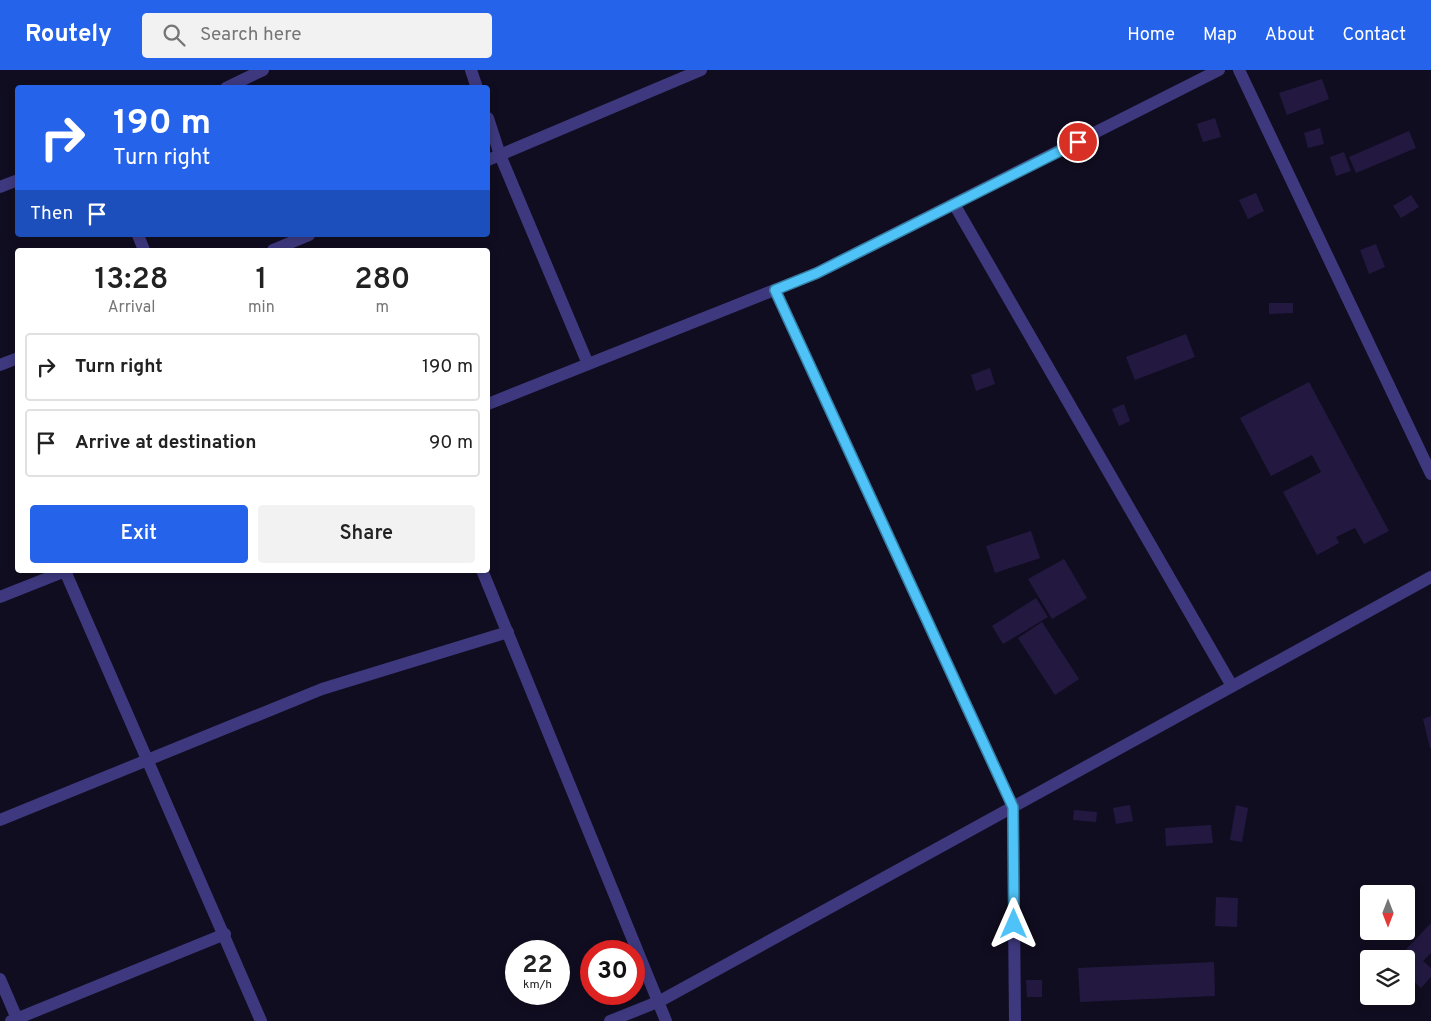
<!DOCTYPE html>
<style>
:root{--surface:#fff;--page:#f2f2f2;--text:#222;--muted:#767676;--line:#e0e0e0;--accent:#2563eb}
body{margin:0;font-family:Overpass,sans-serif;background:var(--page);color:var(--text);height:100vh;display:flex;flex-direction:column;font-size:19px;white-space:nowrap}
*{box-sizing:border-box;margin:0}
p{font-size:16px;color:var(--muted)}
.icon{flex:none;width:28px;height:28px;fill:none;stroke:currentColor;stroke-width:2;stroke-linecap:round;stroke-linejoin:round}
.map{position:relative;flex:1;overflow:hidden}
.details{position:absolute;left:15px;top:178px;width:475px;height:325px;display:flex;flex-direction:column;background:var(--surface);border-radius:5px;box-shadow:0 2px 8px #0003}
.details>*{flex:none}
.top-card{position:absolute;left:15px;top:15px;width:475px;height:152px;border-radius:5px;box-shadow:0 2px 8px #0003;background:#2563eb;color:#fff;overflow:hidden}
.needle{width:32px;rotate:180deg}
.buttons{position:absolute;left:1360px;top:815px;display:grid;gap:10px}
.buttons a{display:grid;place-items:center;width:55px;height:55px;border-radius:5px;background:var(--surface);box-shadow:0 2px 8px #0003;font-size:25px}
.speed{position:absolute;left:505px;top:870px;display:flex;gap:10px;font-size:25px;font-weight:700;text-align:center}
.speed>*{display:grid;place-content:center;width:65px;height:65px;border-radius:50%;background:var(--surface);box-shadow:0 2px 8px #0003;line-height:1}
.speed small{font-size:12px;font-weight:400}
.speed .limit{border:8px solid #d22;background:#fff;color:#111}
.pin{position:absolute;display:grid;place-items:center;width:42px;height:42px;color:#fff;margin:-21px;border:2px solid #fff;border-radius:50%;box-shadow:0 1px 5px #0007}
.me{position:absolute;width:55px;margin:-28px;rotate:0deg;stroke-linejoin:round;filter:drop-shadow(0 0 4px #0008)}
.turn{display:flex;align-items:center;gap:18px;height:105px;padding:0 15px;font-size:22px}
.turn .icon{width:65px;height:65px;stroke-width:2.5}
.turn b{display:block;font-size:35px;line-height:42px}
.then{display:flex;align-items:center;height:48px;padding:0 15px;background:#0003;gap:10px;font-size:19px}
.eta{display:flex;justify-content:space-evenly;align-items:center;height:85px;text-align:center}
.eta b{font-size:30px;font-weight:600;line-height:35px}
.button{display:flex;gap:10px;margin-top:auto;padding:10px 15px}
.button a{flex:1;height:58px;border-radius:5px;background:var(--accent);color:#fff;font-size:20px;font-weight:600;line-height:58px;text-align:center}
.button a+a{background:var(--page);color:var(--text)}
ul{padding:0;list-style:none}
li{display:flex;align-items:center;gap:15px;height:68px;margin:0 10px 8px;padding:0 5px;border:2px solid var(--line);border-radius:5px}
li div{flex:1}
li b{display:block;font-size:19px}
li em{font-style:normal}
header{display:flex;align-items:center;gap:30px;box-sizing:border-box;height:70px;padding:0 25px;background:var(--accent);color:#fff}
header strong{font-size:24px}
nav{display:flex;gap:28px;margin-inline-start:auto;font-size:18px}
.search{width:350px;height:45px;background:var(--page);display:flex;align-items:center;gap:12px;box-sizing:border-box;padding:0 18px;border-radius:5px;color:var(--muted);font-size:19px}
.map>svg:first-child{display:block}
.building{fill:#231940}
.lines{fill:none;stroke-linecap:round;stroke-linejoin:round}
.minor{stroke:#3e397e;stroke-width:12}
.route-casing{stroke:#337fa1;stroke-width:12}
.route{stroke:#4fc3f7;stroke-width:9}
</style>
<header>
<strong>Routely</strong>
<div class="search"><svg class="icon" aria-label="search" viewBox="0 0 24 24"><circle cx="10" cy="10" r="6"/><path d="M15 15l6 6"/></svg>Search here</div>
<nav><a>Home</a><a>Map</a><a>About</a><a>Contact</a></nav>
</header>
<div class="map">
<svg width="1431" height="951" viewBox="0 0 1431 951">
<rect width="100%" height="100%" fill="#110d20"/>
<g class="building">
<path d="M1322,9l7,20 -42,16 -8,-22z"/>
<path d="M1215,48l6,19 -18,5 -6,-18z"/>
<path d="M1320,58l4,16 -16,4 -4,-15z"/>
<path d="M1409,61l7,17 -60,25 -7,-16z"/>
<path d="M1344,82l7,19 -15,5 -6,-19z"/>
<path d="M1256,123l8,18 -16,8 -9,-19z"/>
<path d="M1411,125l8,12 -18,11 -8,-12z"/>
<path d="M1376,174l9,23 -16,7 -9,-24z"/>
<path d="M1269,233h24v10l-24,1z"/>
<path d="M1186,264l9,23 -60,23 -9,-23z"/>
<path d="M990,298l5,16 -19,7 -5,-16z"/>
<path d="M1309,312l80,149 -25,13 -9,-16 -19,9 3,6 -22,12 -34,-63 38,-20 -9,-17 -41,21 -31,-58z"/>
<path d="M1124,334l6,17 -11,5 -7,-17z"/>
<path d="M1031,461l9,27 -45,15 -9,-27z"/>
<path d="M1064,489l23,39 -35,21 -24,-40z"/>
<path d="M1036,528l12,19 -45,27 -11,-18z"/>
<path d="M1042,552l37,57 -24,16 -37,-57z"/>
<path d="M1431,646v32h-1l-7,-29z"/>
<path d="M1130,735l3,16 -17,3 -3,-16z"/>
<path d="M1236,735l12,3 -6,34 -12,-2z"/>
<path d="M1074,740l23,2 -1,10 -23,-2z"/>
<path d="M1211,755l2,18 -47,3 -1,-18z"/>
<path d="M1216,827l22,1 -1,29 -22,-1z"/>
<path d="M1431,853v30l-8,8 8,7v9l-10,11 -15,-14v-15h-9z"/>
<path d="M1214,892l1,34 -135,6 -2,-34z"/>
<path d="M1026,910h16v17h-15z"/>
</g>
<g class="lines">
<g class="minor">
<path d="M471,0l6,18"/>
<path d="M1239,0l192,404"/>
<path d="M226,18l37,-18"/>
<path d="M488,48l12,37 88,209"/>
<path d="M488,90l213,-90"/>
<path d="M0,117l18,-7"/>
<path d="M954,134l278,482"/>
<path d="M138,165l6,15"/>
<path d="M273,180l36,-15"/>
<path d="M775,220l238,517 2,214"/>
<path d="M0,295l18,-7"/>
<path d="M488,334l329,-131 402,-203"/>
<path d="M482,500l184,451"/>
<path d="M65,501l196,450"/>
<path d="M0,527l68,-27"/>
<path d="M0,750l322,-131 186,-57"/>
<path d="M0,909l18,42"/>
<path d="M11,951l214,-87"/>
<path d="M610,951l50,-20 771,-424"/>
</g>
</g>
<g class="lines">
<g class="route-casing">
<path id="route" d="M1014,854l-1,-117 -238,-517 42,-17 261,-131"/>
</g>
<use href="#route" class="route"/>
</g>
</svg>
<div class="buttons">
<a><svg class="needle" viewBox="-14 -14 28 28"><path d="M0-13l5 13h-10z" fill="#e53935"/><path d="M0 13l5-13h-10z" fill="#767676"/></svg></a>
<a><svg class="icon" aria-label="layers" viewBox="0 0 24 24"><path d="M12 4l9 5-9 5-9-5zM3 14l9 5 9-5"/></svg></a>
</div>
<div class="speed"><div>22<small>km/h</small></div><div class="limit">30</div></div>
<div class="pin" style="left:1078px;top:72px;background:#d93025"><svg class="icon" aria-label="arrive" viewBox="0 0 24 24"><path d="M6 21V4h12l-3 4 3 4H6"/></svg></div>
<svg class="me" style="left:1014px;top:854px" viewBox="-20 -20 40 40"><path d="M0-17L14 15 0 8-14 15z" fill="#4fc3f7" stroke="#fff" stroke-width="4"/></svg>
<div class="top-card">
<div class="turn"><svg class="icon" aria-label="right" viewBox="0 0 24 24"><path d="M7 20v-9h11M14 6l5 5-5 5"/></svg><div><b>190 m</b>Turn right</div></div>
<div class="then">Then<svg class="icon" aria-label="arrive" viewBox="0 0 24 24"><path d="M6 21V4h12l-3 4 3 4H6"/></svg></div>
</div>
<section class="details">
<div class="eta">
<div><b>13:28</b><p>Arrival</p></div>
<div><b>1</b><p>min</p></div>
<div><b>280</b><p>m</p></div>
</div>
<ul>
<li><svg class="icon" aria-label="right" viewBox="0 0 24 24"><path d="M7 20v-9h11M14 6l5 5-5 5"/></svg><div><b>Turn right</b></div><em>190 m</em></li>
<li><svg class="icon" aria-label="arrive" viewBox="0 0 24 24"><path d="M6 21V4h12l-3 4 3 4H6"/></svg><div><b>Arrive at destination</b></div><em>90 m</em></li>
</ul>
<div class="button"><a>Exit</a><a>Share</a></div>
</section>
</div>
